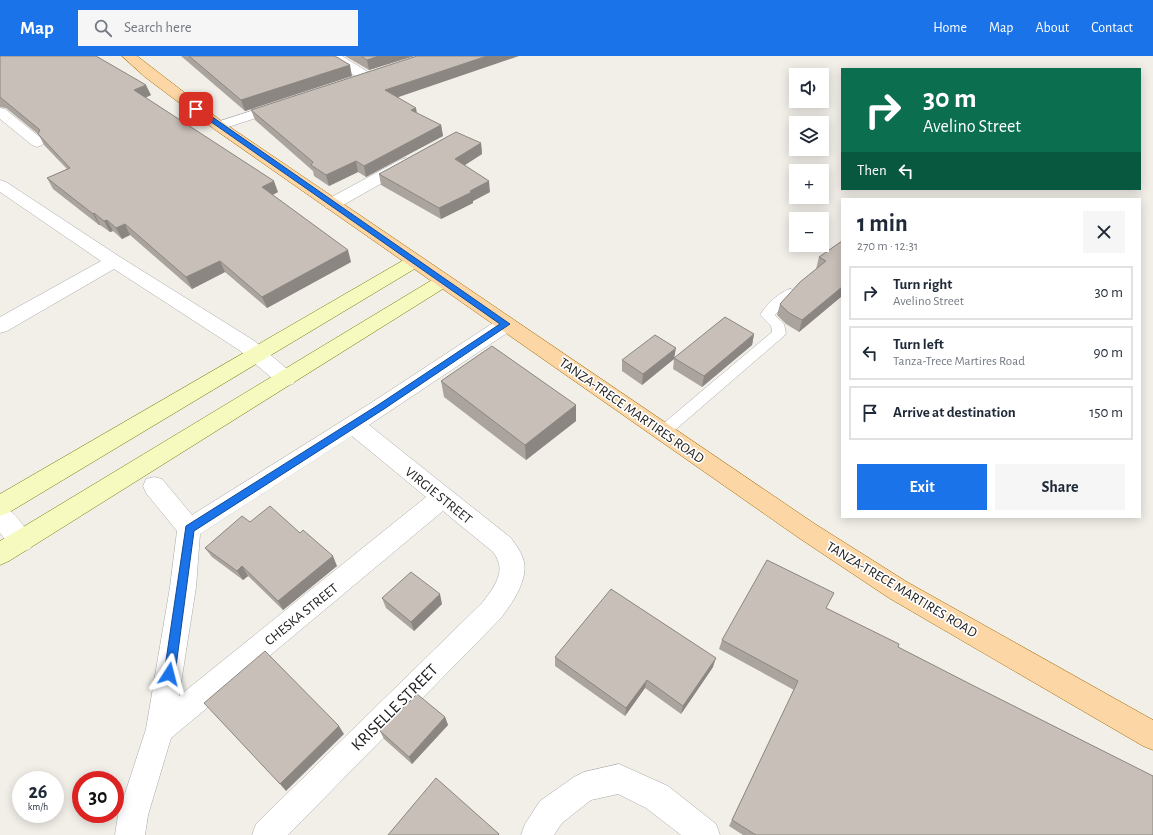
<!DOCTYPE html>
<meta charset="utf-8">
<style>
:root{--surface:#fff;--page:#f6f6f7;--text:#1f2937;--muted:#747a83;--line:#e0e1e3;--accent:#1a73e8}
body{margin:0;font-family:"Alegreya Sans",sans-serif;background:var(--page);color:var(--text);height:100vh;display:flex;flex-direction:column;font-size:15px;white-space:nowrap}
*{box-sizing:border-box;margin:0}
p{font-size:13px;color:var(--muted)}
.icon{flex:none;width:22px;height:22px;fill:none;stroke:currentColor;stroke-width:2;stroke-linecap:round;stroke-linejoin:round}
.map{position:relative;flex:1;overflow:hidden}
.panel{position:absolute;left:841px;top:142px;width:300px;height:320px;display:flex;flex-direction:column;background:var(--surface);border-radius:0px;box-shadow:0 2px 10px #0003}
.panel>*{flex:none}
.top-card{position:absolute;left:841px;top:12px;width:300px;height:122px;border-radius:0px;box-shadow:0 2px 10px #0003;background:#0b6e4f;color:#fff;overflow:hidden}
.fabs{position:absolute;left:789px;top:12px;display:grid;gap:8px}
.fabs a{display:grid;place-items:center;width:40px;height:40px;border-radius:0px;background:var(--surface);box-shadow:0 2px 10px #0003;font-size:20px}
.speed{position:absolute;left:12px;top:715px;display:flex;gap:8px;font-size:20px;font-weight:700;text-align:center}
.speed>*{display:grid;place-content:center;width:52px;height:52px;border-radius:50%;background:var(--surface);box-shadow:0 2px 10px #0003;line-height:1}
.speed small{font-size:10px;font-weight:400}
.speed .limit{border:6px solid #d22;background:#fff;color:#111}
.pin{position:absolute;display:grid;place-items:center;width:34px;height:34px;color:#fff;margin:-17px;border-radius:8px;box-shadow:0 2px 6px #0006}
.me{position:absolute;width:44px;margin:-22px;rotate:9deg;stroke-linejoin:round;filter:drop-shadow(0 0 3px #0008)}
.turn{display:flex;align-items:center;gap:14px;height:84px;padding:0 16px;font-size:18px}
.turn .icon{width:52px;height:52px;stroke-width:2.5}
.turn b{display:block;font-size:28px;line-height:34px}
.then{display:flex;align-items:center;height:38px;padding:0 16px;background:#0003;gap:8px;font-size:15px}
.round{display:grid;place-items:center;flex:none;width:42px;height:42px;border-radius:0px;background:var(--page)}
.summary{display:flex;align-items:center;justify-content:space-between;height:68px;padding:0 16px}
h1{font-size:24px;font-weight:600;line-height:30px}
.action{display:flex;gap:8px;margin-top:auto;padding:8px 16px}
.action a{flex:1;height:46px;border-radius:0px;background:var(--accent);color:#fff;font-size:16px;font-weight:600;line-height:46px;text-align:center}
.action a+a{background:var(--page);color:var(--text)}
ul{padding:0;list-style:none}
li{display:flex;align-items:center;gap:12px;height:54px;margin:0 8px 6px;padding:0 8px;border:2px solid var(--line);border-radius:0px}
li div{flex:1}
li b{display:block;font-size:15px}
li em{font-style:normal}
header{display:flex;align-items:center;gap:24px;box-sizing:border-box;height:56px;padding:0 20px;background:var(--accent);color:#fff}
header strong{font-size:19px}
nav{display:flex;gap:22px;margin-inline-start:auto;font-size:14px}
.search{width:280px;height:36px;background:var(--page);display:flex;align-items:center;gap:10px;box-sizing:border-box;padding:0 14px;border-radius:0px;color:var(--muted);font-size:15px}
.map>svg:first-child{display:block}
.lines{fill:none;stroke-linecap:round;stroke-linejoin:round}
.lane-casing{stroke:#a9a9a9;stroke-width:1}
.street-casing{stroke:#a9a9a9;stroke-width:1}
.secondary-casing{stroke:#707d05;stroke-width:1}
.primary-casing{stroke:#a06b00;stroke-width:1}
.lane{fill:#fff;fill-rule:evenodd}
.street{fill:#fff;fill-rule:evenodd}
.secondary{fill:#f7fabf;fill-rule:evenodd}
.primary{fill:#fcd6a4;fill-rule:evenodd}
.wall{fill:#aba49e}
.shaded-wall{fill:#8b8681}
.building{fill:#c7bfb8;stroke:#8b8681}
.route{fill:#1a73e8;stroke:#114b97}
.labels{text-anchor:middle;stroke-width:3.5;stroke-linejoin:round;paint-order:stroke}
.street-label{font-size:14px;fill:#222;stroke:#fff}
.near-street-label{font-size:17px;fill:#222;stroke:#fff}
</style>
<header>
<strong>Map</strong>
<div class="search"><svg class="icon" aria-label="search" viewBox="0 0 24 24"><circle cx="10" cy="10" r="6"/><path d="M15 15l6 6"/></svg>Search here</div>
<nav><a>Home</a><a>Map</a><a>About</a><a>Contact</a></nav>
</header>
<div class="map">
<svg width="1153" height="779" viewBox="0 0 1153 779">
<rect width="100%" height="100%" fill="#f2efe9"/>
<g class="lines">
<g class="lane-casing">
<path id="lane" d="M790,233l4,1 2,3 -21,22 9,9 2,9 -2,3 -116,100 -5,2 -5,-2 -2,-4 2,-4 114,-96 -1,-6 -11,-11c6,-10 19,-23 30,-26z"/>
</g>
<g class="street-casing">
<g id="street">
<path d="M326,0h16l31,19 2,3 -2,3 -5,1 -5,-1 -35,-22z"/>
<path d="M282,45l5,1 2,3 -2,3 -68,22 -5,-1 -2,-3 2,-3z"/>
<path d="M0,52l5,1 37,30 3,3 -3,3 -5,2 -5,-2 -32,-26z"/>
<path d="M406,102l6,2 2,3 -2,3 -74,42 -6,1 -6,-1 -2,-4 2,-4 74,-40z"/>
<path d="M0,124l6,2 114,75 133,83 40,34 3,5 -3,5 -7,2 -7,-2 -40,-34 -125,-81 -107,62 -7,2v-16l101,-56 -101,-69z"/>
<path d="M506,261l7,2 3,5 -3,5 -144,96 142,113c5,7 11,15 13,24 4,19 -13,43 -24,57l-212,216h-36l4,-11 226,-221c12,-16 26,-32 11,-51l-50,-41 -272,227 -23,77 -3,20h-30l3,-20 28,-86 24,-142 7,-56 -31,-38 -3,-7 3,-7 8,-2 8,2 30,36 182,-114 125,-82zM352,380l74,61 -247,199 17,-109 4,-53z"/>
<path d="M0,449c14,5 27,24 33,37l-3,7 -9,3 -9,-3 -12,-16z"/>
<path d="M619,708l49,22 48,38 4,11h-39l-35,-27 -28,-14 -27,6 -29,23 -8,12h-33l4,-11 15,-23 34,-24 10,-5z"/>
</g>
</g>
<g class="secondary-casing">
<g id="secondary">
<path d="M415,199l6,2 3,4 -3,4 -413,248 -8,3v-22l409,-237z"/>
<path d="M443,219l6,2 3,4 -3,4 -440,276 -9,4v-24l437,-264z"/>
</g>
</g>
<g class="primary-casing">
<path id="primary" d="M122,0h15l87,67 591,401 92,58 246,138v30l-10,-4 -254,-148 -90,-60 -585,-409 -69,-52z"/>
</g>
<use href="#lane" class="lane"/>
<use href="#street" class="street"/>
<use href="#secondary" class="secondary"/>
<use href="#primary" class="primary"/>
</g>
<g class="wall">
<path d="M0,0l98,1 53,38 -6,3 133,94 -5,3 78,67 -84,46 -42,-36 -33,17 -62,-54 -8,4 -9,-8 -3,1 -10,-7h-1l-46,-36 -6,-11 20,-9 -23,-24 -5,-10 -33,-27 -6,-1z"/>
<path d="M181,0h154l17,20 -107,35z"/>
<path d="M345,0h69l-45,14z"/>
<path d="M398,41l19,16 24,12 2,11 -77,41 -8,-5 -29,14 -15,-10 -1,-5 -58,-51 -4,-10z"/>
<path d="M481,87l1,11 -17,11 25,27 -17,9v2l-32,16 -60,-34 -2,-11z"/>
<path d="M842,185v55l-43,36 -13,-8 -9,-9 3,-11 36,-35 3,-12z"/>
<path d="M754,278l-2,11 -50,42 -29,-18 1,-10 -32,26 -20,-14v-11l53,-3z"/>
<path d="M441,325l135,24v16l-50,39 -82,-63z"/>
<path d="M250,466l87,44 -54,44 -35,-34 -5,4 -31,-23 -7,-9z"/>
<path d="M382,542l60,6 -28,27 -28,-23z"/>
<path d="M826,552l72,39 255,188h-410l-14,-9 65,-136 -75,-41 3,-9z"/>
<path d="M555,601l158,10 -32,47 -36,-26 -20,28 -70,-50z"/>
<path d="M445,661l3,8 -36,39 -28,-25 -4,-8z"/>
</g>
<g class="shaded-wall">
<path d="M379,0h35l-45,14 -2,-10z"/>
<path d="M487,0h32l-132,45 -2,-11z"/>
<path d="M350,9l2,11 -107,35 -4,-11z"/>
<path d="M146,29l5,10 -13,6 -4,-11z"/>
<path d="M416,52l2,11 -7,-9z"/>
<path d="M441,69l2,11 -77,41 -2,-11z"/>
<path d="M481,87l1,11 -25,16 -2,-11z"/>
<path d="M356,105l2,11 -29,14 -3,-11z"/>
<path d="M274,125l4,11 -12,6 -4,-11z"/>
<path d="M489,125l1,11 -17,9v2l-32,16 -2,-11z"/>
<path d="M94,157l6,12h-1l-6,-11z"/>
<path d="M107,164l6,11 -3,1 -6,-11z"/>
<path d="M125,168l5,11 -8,4 -6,-11z"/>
<path d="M348,194l3,12 -84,46 -5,-11z"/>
<path d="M220,205l5,11 -33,17 -6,-12z"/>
<path d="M842,231v9l-43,36 3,-12z"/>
<path d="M754,278l-2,11 -50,42 2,-11z"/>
<path d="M676,292l-2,11 -32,26 1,-11z"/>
<path d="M576,349v16l-50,39 -1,-15z"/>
<path d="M333,500l4,10 -54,44 -5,-9z"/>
<path d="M242,510l6,10 -5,4 -6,-9z"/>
<path d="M440,538l2,10 -28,27 -3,-9z"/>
<path d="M716,602l-3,9 -32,47 2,-8z"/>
<path d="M647,624l-2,8 -20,28 1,-8z"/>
<path d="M445,661l3,8 -36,39 -3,-7z"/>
<path d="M339,670l5,8 -58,57 -6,-7z"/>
</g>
<g class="building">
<path d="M0,0h96l50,29 -12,5 140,91 -12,6 86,63 -86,47 -42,-36 -34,16 -61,-53 -9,4 -9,-8 -3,1 -10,-8 -1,1 -46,-36 23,-10 -32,-34 2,-4 -40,-33z"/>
<path d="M189,0h146l15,9 -109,35z"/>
<path d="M361,0h18l-12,4z"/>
<path d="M417,0h70l-102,34 31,18 -5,2 30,15 -77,41 -8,-5 -30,14 -15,-10 2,-3 -62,-52z"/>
<path d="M456,76l25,11 -26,16 34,22 -19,10 2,1 -33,16 -60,-34z"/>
<path d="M842,185v46l-40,33 -13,-7 -9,-9 20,-22 26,-21 -7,-4z"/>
<path d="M725,261l29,17 -50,42 -30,-18z"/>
<path d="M655,279l21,13 -33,26 -21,-14z"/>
<path d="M492,290l84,59 -51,40 -84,-64z"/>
<path d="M270,450l30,27 3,-3 30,26 -55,45 -36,-35 -5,5 -32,-23 37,-32 8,6z"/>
<path d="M767,504l67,33 -8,15 73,36 -1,3 78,40 177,89v59h-397l-24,-15 66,-139 -76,-41z"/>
<path d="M411,516l29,22 -29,28 -29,-24z"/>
<path d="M611,533l105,69 -33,48 -36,-26 -21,28 -71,-51z"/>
<path d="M265,595l74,75 -59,58 -76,-81z"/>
<path d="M417,638l28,23 -36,40 -29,-26z"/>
<path d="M436,722l63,56 -1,1h-110z"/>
</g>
<path class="route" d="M194,51h4l312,217 -126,85 -190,122 -19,143 -2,4 -4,1 -4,-1 -1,-4 22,-148 192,-121 122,-81 -306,-214z"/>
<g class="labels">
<g class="street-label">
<text transform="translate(632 354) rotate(35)" y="5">TANZA-TRECE MARTIRES ROAD</text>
<text transform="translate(439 439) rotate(39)" y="5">VIRGIE STREET</text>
<text transform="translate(902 533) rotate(31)" y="5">TANZA-TRECE MARTIRES ROAD</text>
<text transform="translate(301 558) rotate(-39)" y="5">CHESKA STREET</text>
</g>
<g class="near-street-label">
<text transform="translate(394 651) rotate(-45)" y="6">KRISELLE STREET</text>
</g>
</g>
</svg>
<div class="fabs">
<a><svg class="icon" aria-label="sound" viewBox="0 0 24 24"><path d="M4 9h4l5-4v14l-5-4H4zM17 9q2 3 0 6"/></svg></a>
<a><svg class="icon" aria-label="layers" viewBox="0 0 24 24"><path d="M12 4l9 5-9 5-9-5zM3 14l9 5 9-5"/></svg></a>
<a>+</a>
<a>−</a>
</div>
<div class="speed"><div>26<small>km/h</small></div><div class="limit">30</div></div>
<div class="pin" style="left:196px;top:53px;background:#d93025"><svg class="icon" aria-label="arrive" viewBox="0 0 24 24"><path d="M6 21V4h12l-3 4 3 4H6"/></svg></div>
<svg class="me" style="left:169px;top:618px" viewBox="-20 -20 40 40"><path d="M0-17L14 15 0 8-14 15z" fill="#1a73e8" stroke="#fff" stroke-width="4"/></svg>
<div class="top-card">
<div class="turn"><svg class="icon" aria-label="right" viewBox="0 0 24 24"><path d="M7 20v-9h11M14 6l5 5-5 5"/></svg><div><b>30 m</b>Avelino Street</div></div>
<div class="then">Then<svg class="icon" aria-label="left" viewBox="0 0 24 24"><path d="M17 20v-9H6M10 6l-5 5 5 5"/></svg></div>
</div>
<section class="panel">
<div class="summary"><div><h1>1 min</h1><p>270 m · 12:31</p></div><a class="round"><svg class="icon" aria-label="close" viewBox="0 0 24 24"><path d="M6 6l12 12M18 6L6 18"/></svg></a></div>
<ul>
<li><svg class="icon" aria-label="right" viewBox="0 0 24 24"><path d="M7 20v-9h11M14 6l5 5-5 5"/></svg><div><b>Turn right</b><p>Avelino Street</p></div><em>30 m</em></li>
<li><svg class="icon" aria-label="left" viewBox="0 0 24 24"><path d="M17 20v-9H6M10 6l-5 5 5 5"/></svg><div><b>Turn left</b><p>Tanza-Trece Martires Road</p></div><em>90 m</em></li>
<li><svg class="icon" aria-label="arrive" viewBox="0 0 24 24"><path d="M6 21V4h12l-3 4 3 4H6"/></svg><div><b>Arrive at destination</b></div><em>150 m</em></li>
</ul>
<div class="action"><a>Exit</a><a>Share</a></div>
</section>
</div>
